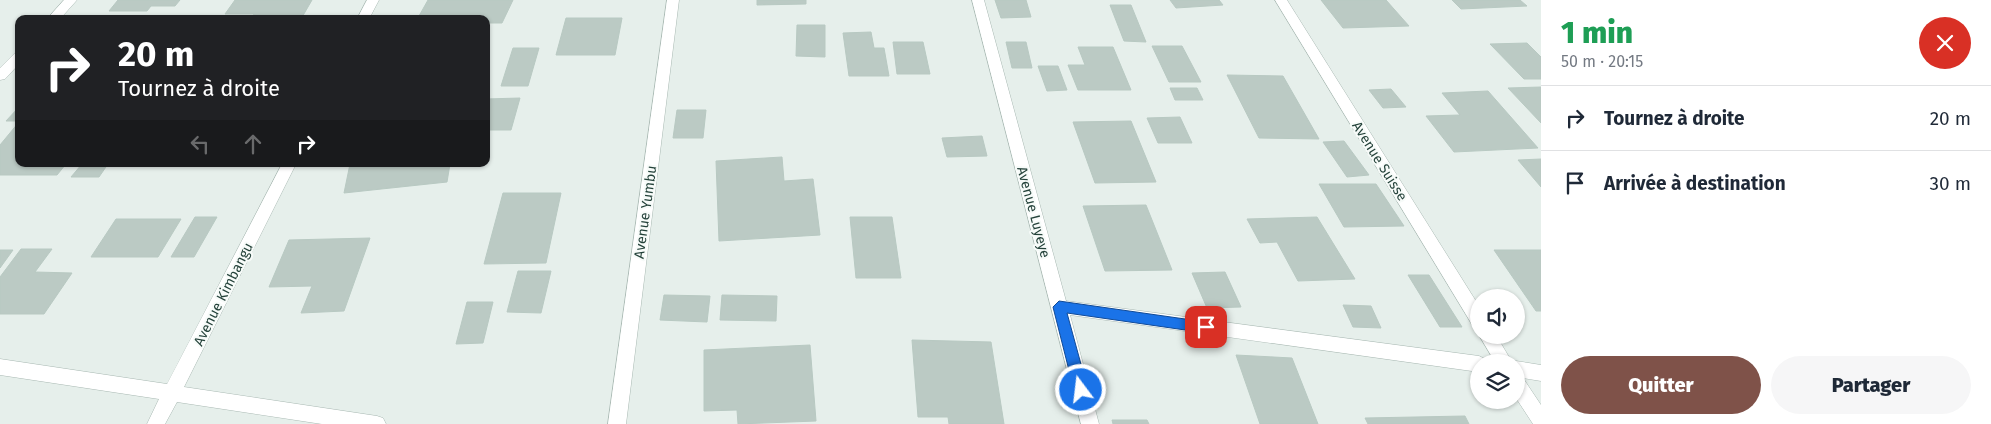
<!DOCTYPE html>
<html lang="fr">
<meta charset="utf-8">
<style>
:root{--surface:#fff;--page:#f6f6f7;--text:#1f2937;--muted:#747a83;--line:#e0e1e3;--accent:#7f5249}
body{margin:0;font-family:"Fira Sans",sans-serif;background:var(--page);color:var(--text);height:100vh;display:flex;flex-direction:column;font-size:19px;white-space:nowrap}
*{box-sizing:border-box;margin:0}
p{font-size:16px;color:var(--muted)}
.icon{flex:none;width:28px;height:28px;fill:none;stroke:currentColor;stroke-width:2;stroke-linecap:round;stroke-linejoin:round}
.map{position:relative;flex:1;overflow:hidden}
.panel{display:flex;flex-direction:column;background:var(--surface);width:450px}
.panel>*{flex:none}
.hud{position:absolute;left:15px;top:15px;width:475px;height:152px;border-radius:10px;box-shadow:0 1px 4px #0004;background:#202124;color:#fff;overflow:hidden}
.fabs{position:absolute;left:1470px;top:289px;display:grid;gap:10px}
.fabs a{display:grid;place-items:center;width:55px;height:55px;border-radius:50%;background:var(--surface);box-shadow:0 1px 4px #0004;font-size:25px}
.pin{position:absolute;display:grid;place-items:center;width:42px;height:42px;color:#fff;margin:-21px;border-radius:10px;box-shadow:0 2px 8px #0006}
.me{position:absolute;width:55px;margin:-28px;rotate:345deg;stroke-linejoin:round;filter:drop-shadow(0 0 4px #0008)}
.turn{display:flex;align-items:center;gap:18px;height:105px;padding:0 20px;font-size:22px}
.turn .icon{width:65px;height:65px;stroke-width:2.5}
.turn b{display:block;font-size:35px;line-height:42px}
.lanes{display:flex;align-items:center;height:48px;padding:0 20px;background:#0003;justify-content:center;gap:25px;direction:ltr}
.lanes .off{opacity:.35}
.round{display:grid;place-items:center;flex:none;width:52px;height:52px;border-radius:26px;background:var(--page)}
.head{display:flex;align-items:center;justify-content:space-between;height:85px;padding:0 20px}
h1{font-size:30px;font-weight:800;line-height:38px;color:#1e9e55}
.action{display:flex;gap:10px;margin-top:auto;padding:10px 20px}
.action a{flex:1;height:58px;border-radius:30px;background:var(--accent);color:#fff;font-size:20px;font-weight:800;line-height:58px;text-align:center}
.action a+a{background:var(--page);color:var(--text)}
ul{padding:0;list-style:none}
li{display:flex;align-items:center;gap:15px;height:65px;padding:0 20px;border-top:1px solid var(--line)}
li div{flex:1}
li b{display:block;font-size:19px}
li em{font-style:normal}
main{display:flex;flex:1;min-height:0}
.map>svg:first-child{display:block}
.building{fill:#bbcac4;stroke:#b8c9c2}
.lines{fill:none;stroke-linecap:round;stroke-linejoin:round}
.minor-casing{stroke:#a8b8b2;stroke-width:1}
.minor{fill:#fff;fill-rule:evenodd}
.route{fill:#1a73e8;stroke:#114b97}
.labels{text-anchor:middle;stroke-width:4;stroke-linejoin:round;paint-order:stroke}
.street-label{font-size:14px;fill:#24423a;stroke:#f7fbf9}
</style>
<main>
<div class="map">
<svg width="1541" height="424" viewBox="0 0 1541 424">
<rect width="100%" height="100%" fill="#e6efeb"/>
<g class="building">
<path d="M118,0h62l-5,6h-24l-4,5h-38z"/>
<path d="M235,0h77l-11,19h-50l3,-5h-29z"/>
<path d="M428,0h85l-11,23h-16v-4l-67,-3z"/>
<path d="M757,0h49v4l-49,1z"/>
<path d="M995,0h31l5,17 -30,1z"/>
<path d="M1170,0h49l4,5 -47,3z"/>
<path d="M1321,0h65l23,26 -66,2z"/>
<path d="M1452,0h68l7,6 -66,3z"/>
<path d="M1110,5h21l15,37 -22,-1z"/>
<path d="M566,18h56l-7,37h-59z"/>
<path d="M797,25h28v32l-29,-1z"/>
<path d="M871,32l3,16h10l5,28h-40l-6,-43z"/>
<path d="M893,42h30l7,32h-33z"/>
<path d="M1006,42h20l6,26h-20z"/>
<path d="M1527,43l14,14v22h-17l-34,-35z"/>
<path d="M1152,46h30l19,36h-32z"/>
<path d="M1078,47h35l18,43h-53l-10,-25h17z"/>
<path d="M513,48h26l-11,38h-27z"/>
<path d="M1038,66h20l9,24 -20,1z"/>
<path d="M1227,75l56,1 36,63 -60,-1z"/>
<path d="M1541,87v36l-33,-35z"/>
<path d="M1170,88h27l6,12h-28z"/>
<path d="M1391,89l15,18 -23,1 -14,-18z"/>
<path d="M1488,91l50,57 -84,4 -28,-36 34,-1 -18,-22z"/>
<path d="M520,98l-9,32h-25v-31z"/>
<path d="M19,107v14h-13z"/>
<path d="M677,110h29l-3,28h-30z"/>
<path d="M1180,117l12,26h-34l-11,-25z"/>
<path d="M1131,121l25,61 -61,1 -22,-61z"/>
<path d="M19,122v42h47l-9,11h-57v-30z"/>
<path d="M982,136l5,20 -40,1 -5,-19z"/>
<path d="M1344,141l25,34 -22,2 -24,-35z"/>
<path d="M782,157l2,24 29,-2 7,56 -101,6 -3,-80z"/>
<path d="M1541,159v28l-23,-27z"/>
<path d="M82,164h26l-9,13h-28z"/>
<path d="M350,164h100l-3,18 -103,11z"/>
<path d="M1319,184h57l28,42 -60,1z"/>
<path d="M503,193h58l-15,70 -62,1z"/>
<path d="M1146,205l26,65 -67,1 -22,-65z"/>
<path d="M195,217h22l-23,40h-23z"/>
<path d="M850,217h42l9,61h-45z"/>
<path d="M1317,217l38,62 -57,2 -21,-39 -17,1 -13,-24z"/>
<path d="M116,219h65l-23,38h-67z"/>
<path d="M370,238l-26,73 -43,2 11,-27 -43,1 20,-47z"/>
<path d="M21,249h31l-17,23 37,1 -28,41h-44v-37z"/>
<path d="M0,250h13l-13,18z"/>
<path d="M1494,250h47v61h-5z"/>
<path d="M518,271h33l-10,42 -34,-1z"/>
<path d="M1225,272l16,35 -34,1 -15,-35z"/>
<path d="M1408,275h21l33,52h-22z"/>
<path d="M664,295l46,1 -3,26 -47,-2z"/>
<path d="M722,295l55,1 -1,25 -56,-1z"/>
<path d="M467,302h26l-10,41 -27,1z"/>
<path d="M1343,305l28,1 10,22 -28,-1z"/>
<path d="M912,340l79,2 13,82h-55l-1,-7h-30z"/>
<path d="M810,345l6,76 -78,3 -1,-14 -33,1v-61z"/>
<path d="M1236,355l56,3 26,66h-58z"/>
<path d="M1465,416l4,8h-101l-3,-6z"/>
<path d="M1112,420h35l2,4h-36z"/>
</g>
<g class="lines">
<g class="minor-casing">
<g id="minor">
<path d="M64,0h13l-17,19h-13z"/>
<path d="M367,0h12l-10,19h-12z"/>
<path d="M667,0h12l-53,424h-18z"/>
<path d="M972,0h12l82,301 413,55 6,3 2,3h-8v10l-409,-57 29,109h-18z"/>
<path d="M1275,0h12l192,306v22l-6,-2z"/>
<path d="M19,52v12l-14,15 -5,1v-12l15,-15z"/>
<path d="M282,164h14l-112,223 193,29 6,2 3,6h-64l-145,-22 -12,22h-18l12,-25 -159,-24v-16l167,25z"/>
<path d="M1479,335h17l16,27h-17z"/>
<path d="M1516,361l25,4v16l-18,-3 18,27v19h-8l-17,-26v-36h-3z"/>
</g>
</g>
<use href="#minor" class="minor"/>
</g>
<path class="route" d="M1059,301l147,21 6,5 -6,6 -139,-20 21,77 -2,5 -5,2 -5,-2 -2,-5 -21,-83z"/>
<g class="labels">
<g class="street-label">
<text transform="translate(1380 161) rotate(58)" y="5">Avenue Suisse</text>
<text transform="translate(645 212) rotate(-82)" y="5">Avenue Yumbu</text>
<text transform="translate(1034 212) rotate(75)" y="5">Avenue Luyeye</text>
<text transform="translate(223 294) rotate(-63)" y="5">Avenue Kimbangu</text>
</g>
</g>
</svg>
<div class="fabs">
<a><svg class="icon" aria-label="sound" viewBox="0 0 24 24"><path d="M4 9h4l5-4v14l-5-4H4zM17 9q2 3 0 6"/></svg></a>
<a><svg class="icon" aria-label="layers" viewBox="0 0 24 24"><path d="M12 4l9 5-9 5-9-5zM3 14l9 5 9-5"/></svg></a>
</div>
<div class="pin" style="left:1206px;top:327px;background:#d93025"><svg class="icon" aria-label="arrive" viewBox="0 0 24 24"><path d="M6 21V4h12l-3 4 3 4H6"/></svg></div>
<svg class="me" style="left:1081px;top:390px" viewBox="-20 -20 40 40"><circle r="17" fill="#1a73e8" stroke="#fff" stroke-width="3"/><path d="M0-11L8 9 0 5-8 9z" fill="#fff"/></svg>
<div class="hud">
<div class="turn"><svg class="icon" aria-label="right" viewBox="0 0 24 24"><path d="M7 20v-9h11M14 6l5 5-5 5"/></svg><div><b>20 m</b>Tournez à droite</div></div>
<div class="lanes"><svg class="icon off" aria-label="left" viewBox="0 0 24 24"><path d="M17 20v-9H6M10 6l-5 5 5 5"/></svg><svg class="icon off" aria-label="ahead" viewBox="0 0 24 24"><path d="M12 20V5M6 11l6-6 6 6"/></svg><svg class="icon" aria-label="right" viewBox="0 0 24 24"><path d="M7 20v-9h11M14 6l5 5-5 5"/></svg></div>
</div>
</div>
<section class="panel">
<div class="head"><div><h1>1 min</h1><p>50 m · 20:15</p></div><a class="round" style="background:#d93025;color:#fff"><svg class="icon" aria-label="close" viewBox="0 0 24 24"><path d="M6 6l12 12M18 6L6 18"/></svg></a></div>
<ul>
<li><svg class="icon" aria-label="right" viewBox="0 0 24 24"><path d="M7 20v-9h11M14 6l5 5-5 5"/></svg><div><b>Tournez à droite</b></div><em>20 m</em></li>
<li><svg class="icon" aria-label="arrive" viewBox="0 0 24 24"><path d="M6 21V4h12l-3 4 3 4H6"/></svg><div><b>Arrivée à destination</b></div><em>30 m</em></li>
</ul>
<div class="action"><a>Quitter</a><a>Partager</a></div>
</section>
</main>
